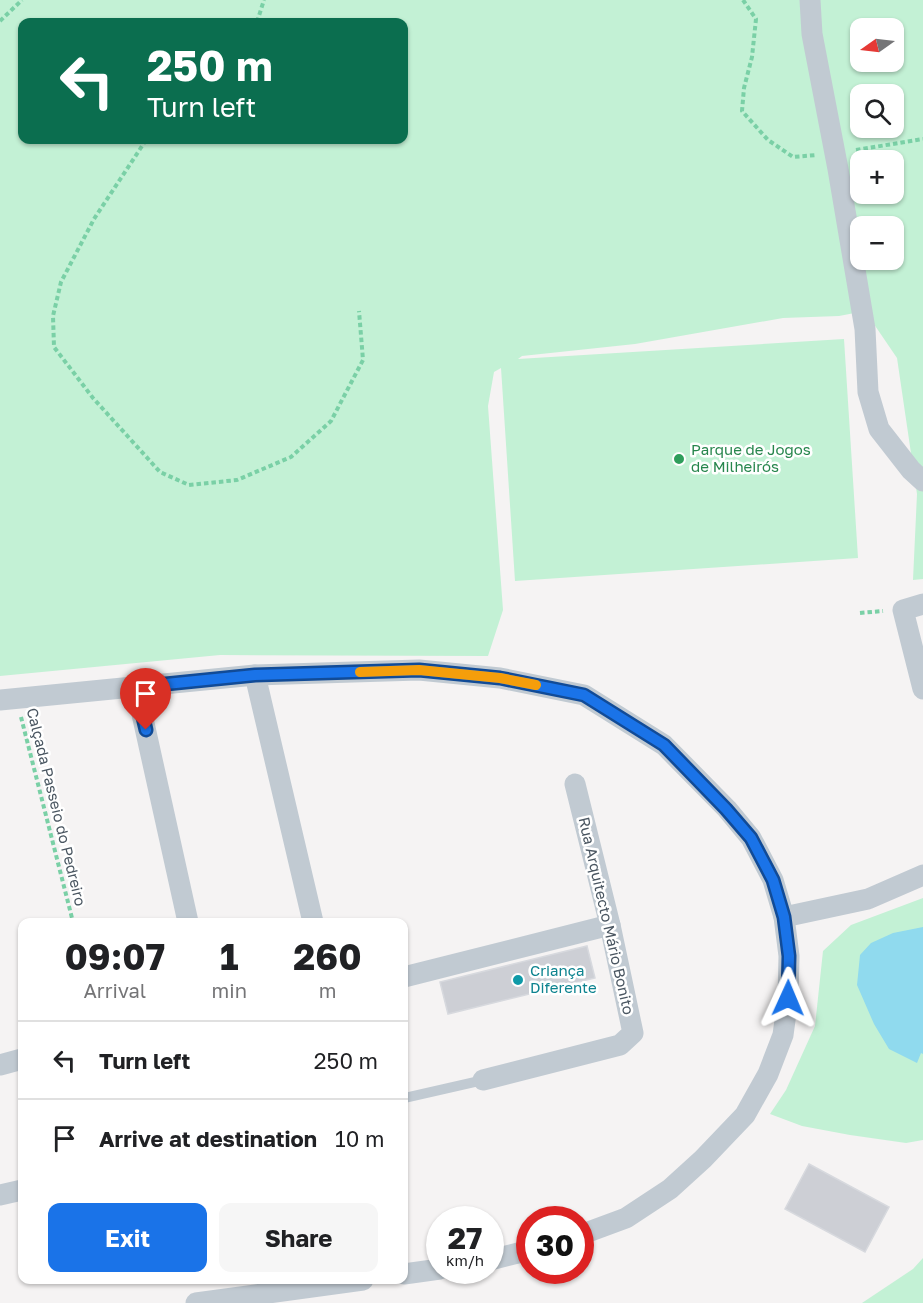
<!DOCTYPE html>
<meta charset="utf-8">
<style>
:root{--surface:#fff;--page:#f6f6f6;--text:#202124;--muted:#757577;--line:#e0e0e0;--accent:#1a73e8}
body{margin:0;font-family:"Golos Text",sans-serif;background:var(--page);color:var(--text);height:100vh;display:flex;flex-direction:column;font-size:22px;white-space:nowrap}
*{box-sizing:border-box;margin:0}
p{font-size:20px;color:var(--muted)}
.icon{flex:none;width:33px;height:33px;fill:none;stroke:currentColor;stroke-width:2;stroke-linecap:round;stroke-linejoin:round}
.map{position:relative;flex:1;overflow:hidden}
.panel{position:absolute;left:18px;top:918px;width:390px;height:366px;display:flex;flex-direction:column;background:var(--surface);border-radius:12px;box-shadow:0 2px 4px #0004}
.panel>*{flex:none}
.hud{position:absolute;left:18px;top:18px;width:390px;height:126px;border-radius:12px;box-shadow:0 2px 4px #0004;background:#0b6e4f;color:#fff;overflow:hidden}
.needle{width:39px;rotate:256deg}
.buttons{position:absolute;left:850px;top:18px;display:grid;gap:12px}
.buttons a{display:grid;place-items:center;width:54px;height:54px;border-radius:12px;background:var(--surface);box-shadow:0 2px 4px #0004;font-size:30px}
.speed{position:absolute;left:426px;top:1206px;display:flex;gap:12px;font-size:30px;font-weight:700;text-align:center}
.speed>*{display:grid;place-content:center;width:78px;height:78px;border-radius:50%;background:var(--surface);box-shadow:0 2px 4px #0004;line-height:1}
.speed small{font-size:15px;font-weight:400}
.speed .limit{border:9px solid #d22;background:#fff;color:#111}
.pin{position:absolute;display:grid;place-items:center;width:51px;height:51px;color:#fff;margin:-62px -26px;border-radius:50% 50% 50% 0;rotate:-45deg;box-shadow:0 0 6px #0007}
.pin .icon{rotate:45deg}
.me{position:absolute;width:66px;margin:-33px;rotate:1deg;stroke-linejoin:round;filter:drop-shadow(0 0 4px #0008)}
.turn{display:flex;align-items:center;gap:21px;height:126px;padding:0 30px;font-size:27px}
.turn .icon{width:78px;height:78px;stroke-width:2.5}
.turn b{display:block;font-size:42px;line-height:51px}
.eta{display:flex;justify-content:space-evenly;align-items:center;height:102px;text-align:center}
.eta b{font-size:36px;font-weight:700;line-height:42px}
.button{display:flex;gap:12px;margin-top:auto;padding:12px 30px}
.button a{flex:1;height:69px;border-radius:12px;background:var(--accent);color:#fff;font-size:24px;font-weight:700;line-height:69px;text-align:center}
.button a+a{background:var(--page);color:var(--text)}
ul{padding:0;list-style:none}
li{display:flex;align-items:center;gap:18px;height:78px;padding:0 30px;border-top:2px solid var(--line)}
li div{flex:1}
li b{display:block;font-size:22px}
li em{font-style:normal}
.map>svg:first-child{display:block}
.green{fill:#c3f1d5;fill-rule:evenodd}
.water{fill:#90daee}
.building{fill:#cdcfd5;stroke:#d7d9de;stroke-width:1.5}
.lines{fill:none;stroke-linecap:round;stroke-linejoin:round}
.path{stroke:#7ad0a6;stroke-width:4;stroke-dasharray:4.5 3;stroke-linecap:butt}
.service{stroke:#c1cad2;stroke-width:10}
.minor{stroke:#c1cad2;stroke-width:21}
.route-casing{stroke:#114b97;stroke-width:15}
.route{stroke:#1a73e8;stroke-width:10}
.slow{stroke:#f59e0b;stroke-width:10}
.leisure-dot{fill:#2e9e5b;stroke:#fff;stroke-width:2}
.culture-dot{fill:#0f9aa8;stroke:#fff;stroke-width:2}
.labels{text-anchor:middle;stroke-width:5;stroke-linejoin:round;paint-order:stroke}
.leisure-label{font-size:15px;fill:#27864d;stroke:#fff;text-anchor:start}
.street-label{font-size:15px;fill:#4a5661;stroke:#fff}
.culture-label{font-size:15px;fill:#0d838f;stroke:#fff;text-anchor:start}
</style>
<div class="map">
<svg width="923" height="1303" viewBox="0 0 923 1303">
<rect width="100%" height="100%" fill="#f5f3f3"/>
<g class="green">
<path d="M0,0h923v579l-10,1 4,-86 -20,-136 -32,-47 -26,5 -56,2 -148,26 -113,12 -4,3 326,-20 14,219 -343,23 -14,-213 -7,4 -6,34 15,204 -15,46 -268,-1 -220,21zM22,22h382v118h-382zM861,28h33v34h-33zM861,94h33v34h-33zM861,160h33v34h-33zM861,226h33v34h-33z"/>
<path d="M923,898v242l-17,3 -56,-8 -48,-9 -32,-12 16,-24 29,-64 8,-75 28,-26z"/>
<path d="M923,1258v45h-61l51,-34z"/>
</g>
<path class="water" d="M923,927v127l-2,-1 -4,10 -28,-14 -15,-25 -17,-39 3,-30 11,-12 22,-10z"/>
<g class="building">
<path d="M587,946l8,32 -147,36 -8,-32z"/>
<path d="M809,1164l80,43 -24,45 -80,-43z"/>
</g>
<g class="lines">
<g class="path">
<path d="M743,0l13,19 -4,38 -8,31 -2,23 26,29 25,17 23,-2"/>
<path d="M0,21l22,-21"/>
<path d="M257,22l7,-22"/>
<path d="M146,140l-52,79 -33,63 -8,34 1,31 39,51 67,74 29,13 48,-5 54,-23 40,-36 32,-61 -4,-49"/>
<path d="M856,150l67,-11"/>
<path d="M860,613l23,-2"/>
<path d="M21,717l52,205"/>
</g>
<path class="service" d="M404,1098l79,-18"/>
<g class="minor">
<path d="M810,0l2,34 26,135 27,160 3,63 11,37 32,41 12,11"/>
<path d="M923,604l-20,6 20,79"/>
<path d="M255,675l58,247"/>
<path d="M136,687l52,235"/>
<path d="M0,700l255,-25 164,-5 81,8 84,17 80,50 63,64 24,29 22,42 11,37 5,39 -1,42 -5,37 -15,39 -23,41 -42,44 -33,30 -44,29 -46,17"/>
<path d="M784,917l84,-18 55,-24"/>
<path d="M404,977l206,-52"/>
<path d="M0,1065l22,-6"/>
<path d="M483,1080l137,-35 13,-12 -23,-108 -35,-141"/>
<path d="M0,1195l22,-5"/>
<path d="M490,1260l40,-10"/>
<path d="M404,1274l36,-5"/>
<path d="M196,1303l167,-23"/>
</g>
</g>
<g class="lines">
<g class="route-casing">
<path id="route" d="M146,730l-10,-43 119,-12 164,-5 81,8 84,17 80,50 62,64 25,29 22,42 11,37 5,39 -1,42"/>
</g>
<use href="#route" class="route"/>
<path class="slow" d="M360,672l59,-2 81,8 36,7"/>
</g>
<circle class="leisure-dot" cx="679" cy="459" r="6"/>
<circle class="culture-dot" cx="518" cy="980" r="6"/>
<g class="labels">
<g class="leisure-label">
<text x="691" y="455">Parque de Jogos<tspan x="691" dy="17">de Milheirós</tspan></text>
</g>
<g class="street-label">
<text transform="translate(56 807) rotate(76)" y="5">Calçada Passeio do Pedreiro</text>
<text transform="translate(606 916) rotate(77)" y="5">Rua Arquitecto Mário Bonito</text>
</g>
<g class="culture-label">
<text x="530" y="976">Criança<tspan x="530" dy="17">Diferente</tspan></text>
</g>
</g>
</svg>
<div class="buttons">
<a><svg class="needle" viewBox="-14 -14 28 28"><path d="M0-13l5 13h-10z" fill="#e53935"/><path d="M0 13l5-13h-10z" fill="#757577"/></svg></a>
<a><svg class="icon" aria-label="search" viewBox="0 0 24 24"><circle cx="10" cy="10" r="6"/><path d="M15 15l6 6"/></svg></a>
<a>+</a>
<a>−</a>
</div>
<div class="speed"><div>27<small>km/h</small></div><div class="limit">30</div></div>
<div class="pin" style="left:146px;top:730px;background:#d93025"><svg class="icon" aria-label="arrive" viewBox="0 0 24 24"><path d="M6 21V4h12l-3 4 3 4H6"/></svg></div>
<svg class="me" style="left:788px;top:998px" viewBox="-20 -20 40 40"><path d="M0-17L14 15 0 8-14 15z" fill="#1a73e8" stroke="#fff" stroke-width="4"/></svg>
<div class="hud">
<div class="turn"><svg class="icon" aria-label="left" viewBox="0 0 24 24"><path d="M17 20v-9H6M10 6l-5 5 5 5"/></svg><div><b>250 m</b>Turn left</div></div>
</div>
<section class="panel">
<div class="eta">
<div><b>09:07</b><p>Arrival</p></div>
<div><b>1</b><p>min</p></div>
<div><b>260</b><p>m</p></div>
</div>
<ul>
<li><svg class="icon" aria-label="left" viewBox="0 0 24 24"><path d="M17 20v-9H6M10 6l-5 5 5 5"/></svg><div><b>Turn left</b></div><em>250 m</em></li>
<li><svg class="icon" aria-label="arrive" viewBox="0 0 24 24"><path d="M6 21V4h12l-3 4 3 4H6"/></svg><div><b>Arrive at destination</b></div><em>10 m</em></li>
</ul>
<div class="button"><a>Exit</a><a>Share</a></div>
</section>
</div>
